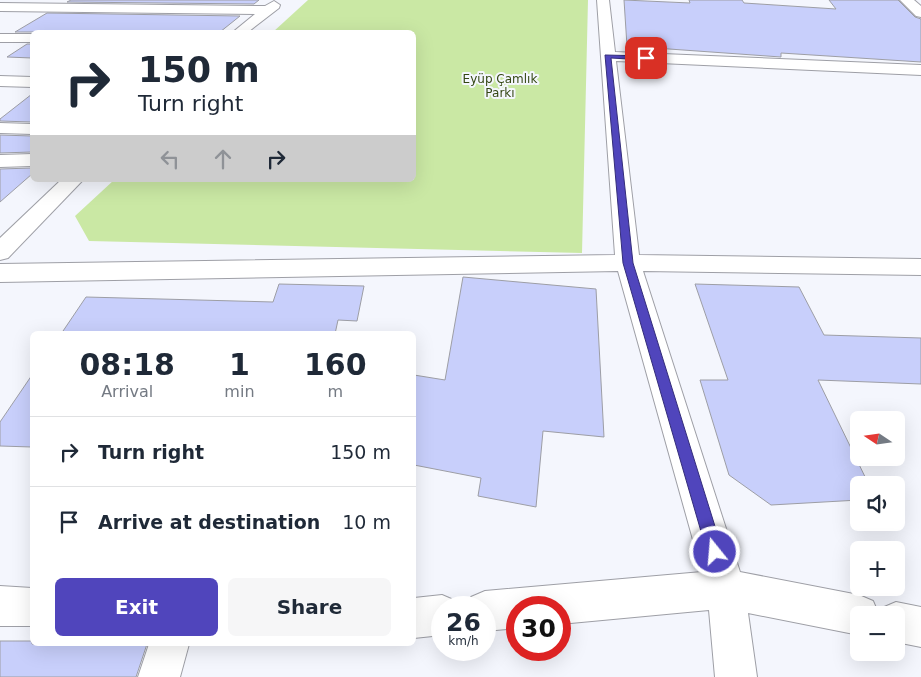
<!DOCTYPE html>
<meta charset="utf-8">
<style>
:root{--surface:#fff;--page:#f6f6f7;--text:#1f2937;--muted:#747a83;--line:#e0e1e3;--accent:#5045bc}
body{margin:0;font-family:"DejaVu Sans",sans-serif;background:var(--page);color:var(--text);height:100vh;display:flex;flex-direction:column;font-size:19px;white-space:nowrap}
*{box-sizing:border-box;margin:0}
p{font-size:16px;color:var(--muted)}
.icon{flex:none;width:28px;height:28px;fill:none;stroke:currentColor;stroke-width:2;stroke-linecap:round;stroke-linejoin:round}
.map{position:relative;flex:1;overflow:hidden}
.drawer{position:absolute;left:30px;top:331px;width:386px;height:315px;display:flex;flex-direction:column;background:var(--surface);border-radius:8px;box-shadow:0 5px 20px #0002}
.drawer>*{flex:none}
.banner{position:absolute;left:30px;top:30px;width:386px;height:152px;border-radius:8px;box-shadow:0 5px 20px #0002;background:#fff;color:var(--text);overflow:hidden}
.needle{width:32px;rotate:283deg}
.buttons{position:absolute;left:850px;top:411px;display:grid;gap:10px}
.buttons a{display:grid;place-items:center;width:55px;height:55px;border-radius:8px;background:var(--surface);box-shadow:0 5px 20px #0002;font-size:25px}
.speed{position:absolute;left:431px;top:596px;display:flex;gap:10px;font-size:25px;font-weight:700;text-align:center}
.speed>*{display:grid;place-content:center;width:65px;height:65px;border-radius:50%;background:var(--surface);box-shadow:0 5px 20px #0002;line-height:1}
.speed small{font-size:12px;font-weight:400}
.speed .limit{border:8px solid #d22;background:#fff;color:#111}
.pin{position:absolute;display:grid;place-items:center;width:42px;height:42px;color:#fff;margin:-21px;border-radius:10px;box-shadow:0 2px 8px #0006}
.me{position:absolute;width:55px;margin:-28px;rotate:343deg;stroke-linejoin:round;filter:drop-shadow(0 0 4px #0008)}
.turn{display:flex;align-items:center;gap:18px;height:105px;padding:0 25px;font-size:22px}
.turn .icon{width:65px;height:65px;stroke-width:2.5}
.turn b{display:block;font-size:35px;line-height:42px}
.lanes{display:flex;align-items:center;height:48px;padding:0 25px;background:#0003;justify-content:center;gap:25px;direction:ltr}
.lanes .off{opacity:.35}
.eta{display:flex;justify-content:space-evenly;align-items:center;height:85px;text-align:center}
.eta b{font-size:30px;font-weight:800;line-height:35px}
.action{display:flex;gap:10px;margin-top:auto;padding:10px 25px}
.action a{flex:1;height:58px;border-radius:8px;background:var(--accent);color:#fff;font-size:20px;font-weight:800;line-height:58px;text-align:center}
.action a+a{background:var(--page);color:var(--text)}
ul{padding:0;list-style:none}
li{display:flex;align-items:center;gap:15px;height:70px;padding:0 25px;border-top:1px solid var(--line)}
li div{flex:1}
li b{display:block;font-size:19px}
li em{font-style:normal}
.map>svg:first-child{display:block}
.green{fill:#cae8a4}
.building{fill:#c8cffb;stroke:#9d9ea5}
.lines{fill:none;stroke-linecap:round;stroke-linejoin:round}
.minor-casing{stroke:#9e9fa6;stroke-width:2}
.minor{fill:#fff;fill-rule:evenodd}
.route{fill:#5045bc;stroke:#342d7a}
.labels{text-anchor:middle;stroke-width:4;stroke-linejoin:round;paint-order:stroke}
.far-park-label{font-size:12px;fill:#344713;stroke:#f4f6fd}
</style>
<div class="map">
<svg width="921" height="677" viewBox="0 0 921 677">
<rect width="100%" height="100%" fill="#f4f6fd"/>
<path class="green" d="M308,0h280l-6,253 -493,-12 -14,-25 39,-36h300v-148h-141z"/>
<g class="building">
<path d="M71,0h188l-5,4 -187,-2z"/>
<path d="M624,0l66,3 -1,-3h53l2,3 92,6 -7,-9h69l17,17 6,2v43l-140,-9v4l-154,-11z"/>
<path d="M47,13l193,3 -20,16h-205z"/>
<path d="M27,44h5v14l-25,-1z"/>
<path d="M32,94v28l-32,-1v-2z"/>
<path d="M0,135l32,1v16l-32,1z"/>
<path d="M32,168v6l-32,28v-33z"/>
<path d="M463,277l133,12 8,148 -61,-6 -7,76 -58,-11 3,-18 -67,-13v-90l31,5z"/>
<path d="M279,284l85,2 -7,35 -19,-1 -3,14h-274l25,-37 187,5z"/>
<path d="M695,284l104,3 25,48 97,3v46l-103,-4 51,105h-10v15l-88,5 -42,-30 -29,-95h28z"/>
<path d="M32,375v72l-32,-1v-24z"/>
<path d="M0,641h32v3h115l-11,33h-136z"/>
</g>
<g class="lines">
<g class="minor-casing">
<g id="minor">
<path d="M597,0h12l6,52 306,13v10l-305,-14 23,194 282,4v16l-278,-4 97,301 119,23 14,6 6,14h-20v20l-111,-22 9,64h-42l-6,-67 -149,14v-16h-42v20l-33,3v-23h-18l4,-11 14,-6 217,-19 -84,-301 -618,11v-18l615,-9z"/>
<path d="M900,0h14l7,6v11l-5,-1z"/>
<path d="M274,1l6,4 -1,3 -31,24h-15l22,-18 -255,-3v-8l265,3z"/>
<rect x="0" y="34" width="32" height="8"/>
<path d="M0,76l32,1v10l-32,-1z"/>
<path d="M0,123l32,1v10l-32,-1z"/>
<path d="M32,154v12l-32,1v-12z"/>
<path d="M61,180h22l-75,78 -8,2v-22z"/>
<path d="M0,586l32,2v38h-32z"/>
<path d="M442,595l14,6 3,7h-17v27l-28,3v-40z"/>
<path d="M896,602l25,5v40l-25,-5v-27h-17l3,-7z"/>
<path d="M149,644h40l-9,33h-42z"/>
</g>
</g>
<use href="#minor" class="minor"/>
</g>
<path class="route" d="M605,55l41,1 4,2 -4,2 -35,-2 22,205 90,289 -3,6 -5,2 -5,-2 -3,-6 -84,-289z"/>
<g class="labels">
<g class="far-park-label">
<text x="500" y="83">Eyüp Çamlık<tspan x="500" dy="14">Parkı</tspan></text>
</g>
</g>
</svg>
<div class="buttons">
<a><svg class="needle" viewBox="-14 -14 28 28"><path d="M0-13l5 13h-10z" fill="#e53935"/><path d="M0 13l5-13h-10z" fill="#747a83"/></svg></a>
<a><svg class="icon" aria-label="sound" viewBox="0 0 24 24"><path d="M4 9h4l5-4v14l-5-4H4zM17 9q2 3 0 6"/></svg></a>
<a>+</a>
<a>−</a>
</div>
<div class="speed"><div>26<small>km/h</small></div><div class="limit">30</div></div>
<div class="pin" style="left:646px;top:58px;background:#d93025"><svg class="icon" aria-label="arrive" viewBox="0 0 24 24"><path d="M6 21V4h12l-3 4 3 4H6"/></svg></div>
<svg class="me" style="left:715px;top:552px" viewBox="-20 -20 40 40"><circle r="17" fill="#5045bc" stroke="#fff" stroke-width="3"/><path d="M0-11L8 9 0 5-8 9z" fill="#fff"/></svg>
<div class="banner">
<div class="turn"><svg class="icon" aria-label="right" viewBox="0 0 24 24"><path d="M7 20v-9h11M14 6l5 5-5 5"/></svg><div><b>150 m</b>Turn right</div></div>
<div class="lanes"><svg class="icon off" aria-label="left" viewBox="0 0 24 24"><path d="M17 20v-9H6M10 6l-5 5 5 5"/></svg><svg class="icon off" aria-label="ahead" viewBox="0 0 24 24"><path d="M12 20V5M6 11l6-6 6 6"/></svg><svg class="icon" aria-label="right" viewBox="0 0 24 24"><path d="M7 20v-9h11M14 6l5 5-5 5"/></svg></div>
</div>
<section class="drawer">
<div class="eta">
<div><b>08:18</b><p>Arrival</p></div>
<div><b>1</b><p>min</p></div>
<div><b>160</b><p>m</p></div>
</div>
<ul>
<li><svg class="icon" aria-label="right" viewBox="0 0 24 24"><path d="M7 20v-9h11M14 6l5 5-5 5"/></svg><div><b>Turn right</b></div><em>150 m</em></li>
<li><svg class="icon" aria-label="arrive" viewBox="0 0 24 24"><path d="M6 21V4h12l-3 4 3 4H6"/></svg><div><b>Arrive at destination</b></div><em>10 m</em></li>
</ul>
<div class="action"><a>Exit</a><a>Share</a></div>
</section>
</div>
